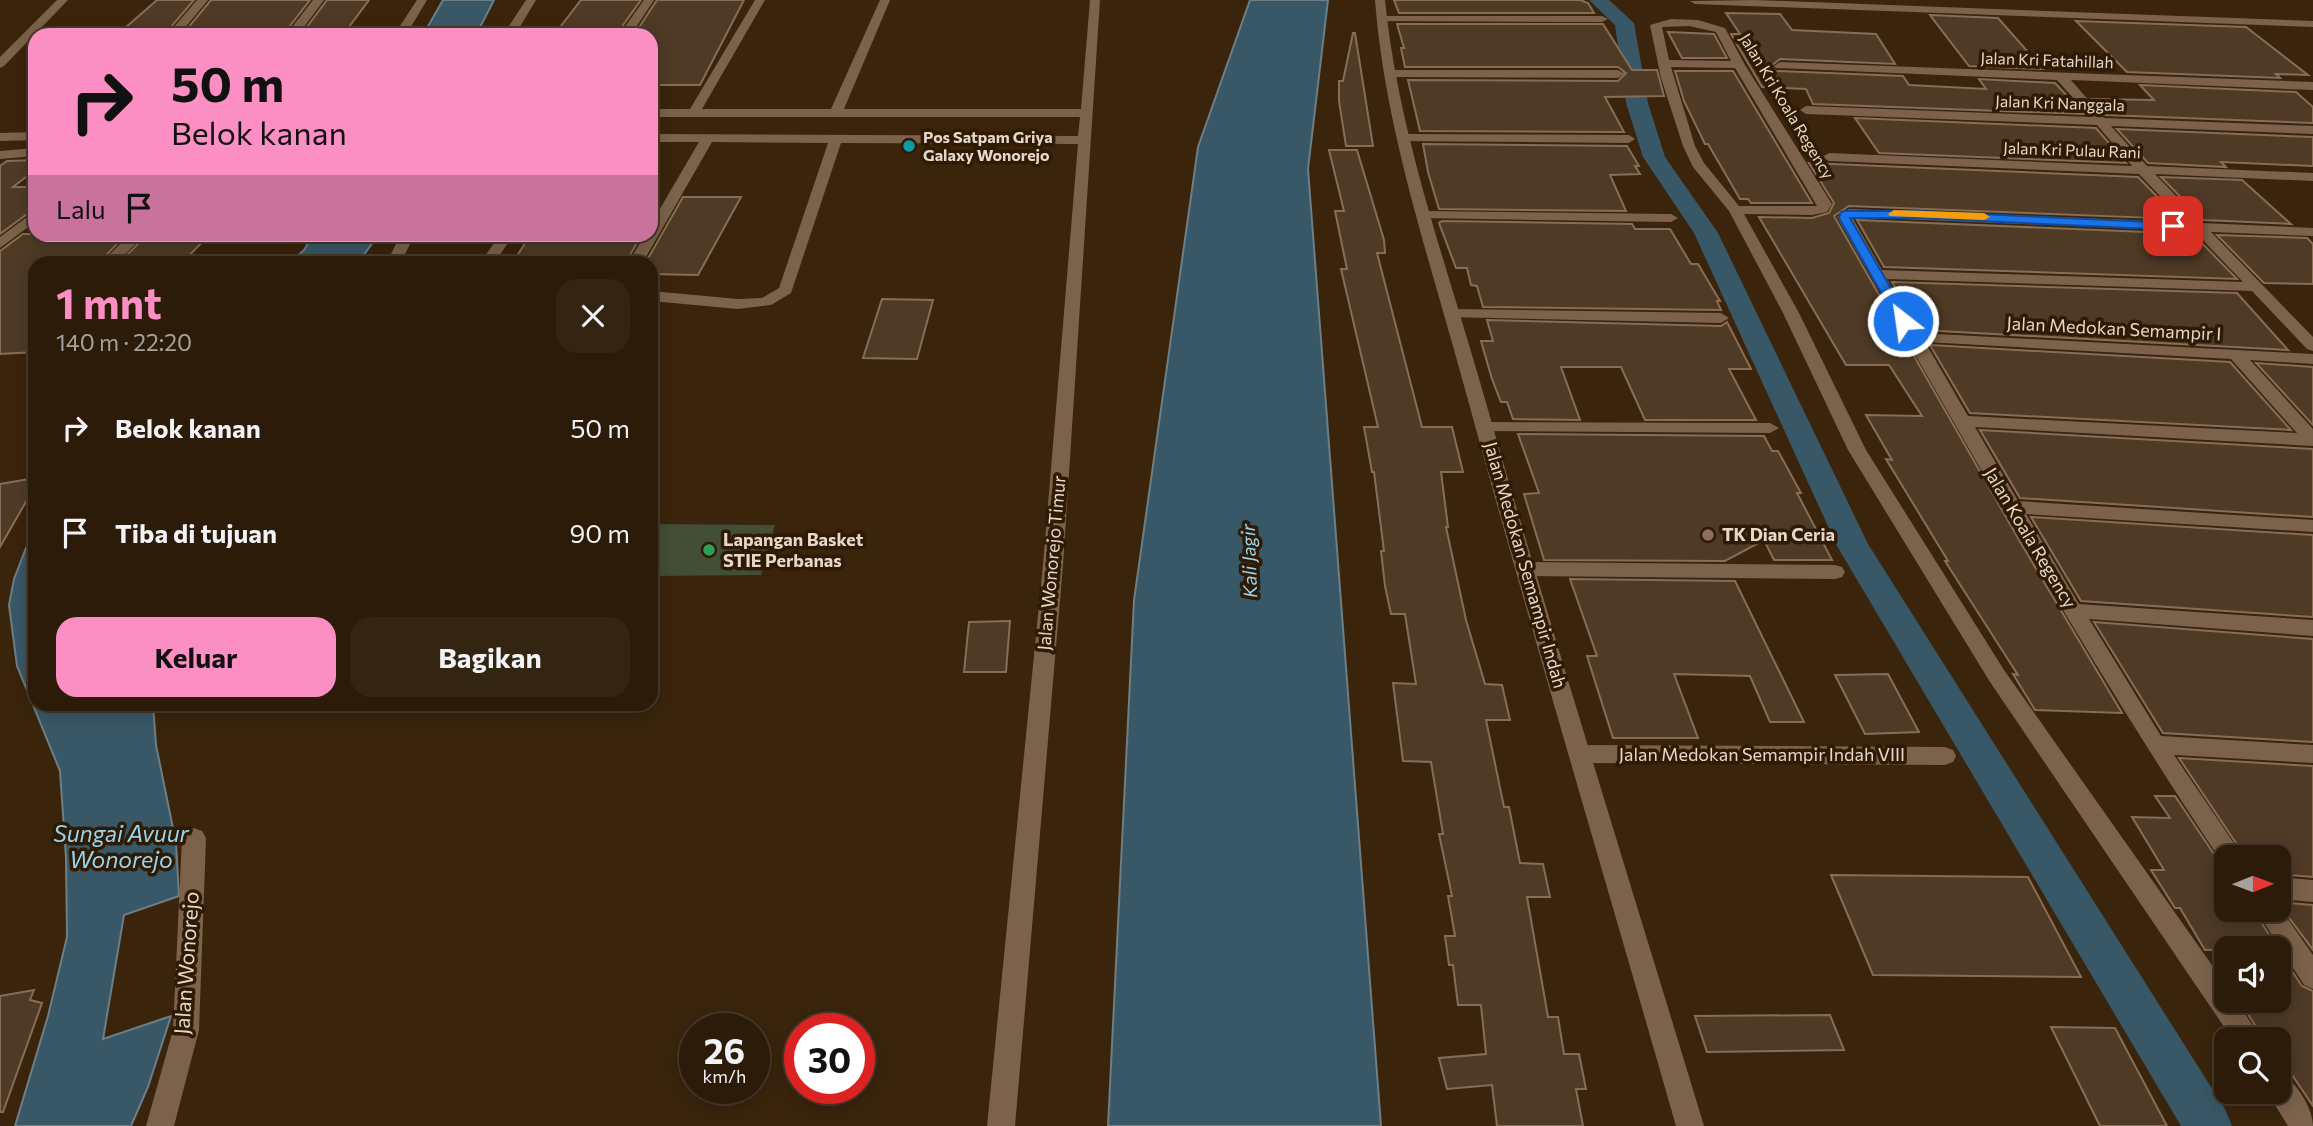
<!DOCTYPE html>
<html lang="id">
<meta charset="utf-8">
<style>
:root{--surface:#2c1b09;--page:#342412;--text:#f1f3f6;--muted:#a6a19c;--line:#48392a;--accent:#fb8fc3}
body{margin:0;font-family:Commissioner,sans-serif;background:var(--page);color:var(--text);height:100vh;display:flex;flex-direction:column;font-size:26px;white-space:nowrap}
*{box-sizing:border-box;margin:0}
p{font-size:23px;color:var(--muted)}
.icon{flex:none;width:38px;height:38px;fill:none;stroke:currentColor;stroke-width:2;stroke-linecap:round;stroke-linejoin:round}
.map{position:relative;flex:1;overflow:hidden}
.sheet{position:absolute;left:28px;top:256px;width:630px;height:455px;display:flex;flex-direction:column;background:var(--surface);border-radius:21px;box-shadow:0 4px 18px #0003,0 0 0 2px var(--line)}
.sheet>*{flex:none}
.guide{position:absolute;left:28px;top:28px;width:630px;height:214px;border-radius:21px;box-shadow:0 4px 18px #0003,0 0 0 2px var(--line);background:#fb8fc3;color:#111;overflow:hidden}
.needle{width:46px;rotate:89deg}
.controls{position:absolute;left:2214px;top:845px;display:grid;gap:14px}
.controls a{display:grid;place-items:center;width:77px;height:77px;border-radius:14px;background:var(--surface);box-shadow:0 4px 18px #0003,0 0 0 2px var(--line);font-size:35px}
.speed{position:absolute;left:679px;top:1013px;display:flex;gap:14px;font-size:35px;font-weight:700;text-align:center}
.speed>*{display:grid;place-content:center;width:91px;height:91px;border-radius:50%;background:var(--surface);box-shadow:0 4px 18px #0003,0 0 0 2px var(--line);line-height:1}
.speed small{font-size:18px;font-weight:400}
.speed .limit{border:10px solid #d22;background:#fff;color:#111}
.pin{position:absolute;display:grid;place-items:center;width:60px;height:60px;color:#fff;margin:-30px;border-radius:14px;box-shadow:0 4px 10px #0006}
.me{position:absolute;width:77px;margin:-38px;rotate:330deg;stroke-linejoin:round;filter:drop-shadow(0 0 5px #0008)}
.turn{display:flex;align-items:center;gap:24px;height:147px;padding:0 28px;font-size:32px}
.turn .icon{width:91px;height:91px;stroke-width:2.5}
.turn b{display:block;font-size:49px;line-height:60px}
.then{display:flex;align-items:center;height:66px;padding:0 28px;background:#0003;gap:14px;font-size:26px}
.round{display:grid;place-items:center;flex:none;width:74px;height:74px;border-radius:21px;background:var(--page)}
.overview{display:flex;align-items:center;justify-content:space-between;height:119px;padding:0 28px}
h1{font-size:42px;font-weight:700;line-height:52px;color:var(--accent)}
.button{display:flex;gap:14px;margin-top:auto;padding:14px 28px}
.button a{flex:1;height:80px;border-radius:21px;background:var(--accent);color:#111;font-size:28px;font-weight:700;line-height:80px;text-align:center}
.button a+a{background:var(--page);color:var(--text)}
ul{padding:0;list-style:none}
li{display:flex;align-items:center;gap:21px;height:105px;padding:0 28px}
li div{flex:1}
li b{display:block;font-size:26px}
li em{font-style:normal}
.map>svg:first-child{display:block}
.green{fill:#434e36}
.water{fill:#395867;stroke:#6d7e84;stroke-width:2}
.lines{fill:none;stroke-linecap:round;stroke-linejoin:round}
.canal{fill:#395867;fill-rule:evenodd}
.building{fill:#4f3a26;stroke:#876d54;stroke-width:2}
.minor{fill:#7c624a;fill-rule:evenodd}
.tertiary{fill:#7c624a;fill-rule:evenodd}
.route{fill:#1a73e8;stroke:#114b97;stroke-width:2}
.slow{fill:#f59e0b}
.culture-dot{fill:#0f9aa8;stroke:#2f1a03;stroke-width:2.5}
.education-dot{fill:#8d6e63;stroke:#2f1a03;stroke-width:2.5}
.leisure-dot{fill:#2e9e5b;stroke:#2f1a03;stroke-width:2.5}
.labels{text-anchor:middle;stroke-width:7;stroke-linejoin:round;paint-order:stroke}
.far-street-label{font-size:16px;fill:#e5d7c9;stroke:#2f1a03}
.far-poi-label{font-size:16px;font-weight:bold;fill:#e5d7c9;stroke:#2f1a03;text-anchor:start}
.street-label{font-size:18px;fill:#e5d7c9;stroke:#2f1a03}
.poi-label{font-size:18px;font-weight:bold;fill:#e5d7c9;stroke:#2f1a03;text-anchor:start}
.water-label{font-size:19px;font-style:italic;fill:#97d4f0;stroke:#2f1a03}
.near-street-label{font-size:21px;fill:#e5d7c9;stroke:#2f1a03}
.near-water-label{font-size:23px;font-style:italic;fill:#97d4f0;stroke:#2f1a03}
</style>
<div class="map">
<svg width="2313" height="1126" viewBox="0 0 2313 1126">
<rect width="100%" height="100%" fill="#3a240c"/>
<path class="green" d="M651,524l124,1 -14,50 -110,1z"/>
<g class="water">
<path d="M443,0h51l-18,35h-53z"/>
<path d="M1250,0h78l-20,169 73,957h-273l26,-526 64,-453z"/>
<path d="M313,235v-1l65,1 -19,27h-68l13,-12z"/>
<path d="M35,534v170h118l3,41 20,98 3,53 -55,19 -21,124 68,-23 -23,71 -17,39h-116l33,-110 19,-79 -1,-79 -6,-87 -43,-105 -8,-61 5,-26 12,-31z"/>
</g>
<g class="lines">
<path class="canal" d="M1589,0h20l25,23 14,80 17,54 53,76 150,311 357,565 7,17h-51l-344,-580 -143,-313 -51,-76 -17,-54 -11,-78z"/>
</g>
<g class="building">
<path d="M157,0h37l-30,35h-47z"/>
<path d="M211,0h99l-27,35h-101z"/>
<path d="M327,0h42l-26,35h-42z"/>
<path d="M581,0h60l-25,35h-62z"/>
<path d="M657,0h87l-44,85h-49v-50h-17z"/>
<path d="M1394,0h186l8,3 6,10h-195z"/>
<path d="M1726,13l54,1 12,16 84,4 19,30 -115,-5 -9,7 5,5 127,5 6,9 77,4 -7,-10 76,4 29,31 -271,-10 -7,-15 -44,-2 -31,-53h9z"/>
<path d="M1930,15l68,3 45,51 -74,-3z"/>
<path d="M2076,21l170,6 62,48 -32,-1 4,4 -153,-6z"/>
<path d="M1397,24h206l29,46h25l7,26 -59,1 19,35 -204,-1 -12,-51 210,1 8,-8 -8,-6h-213l-4,-19h3z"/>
<path d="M1668,32l46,2 13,24h-45z"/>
<path d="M1353,33h2l18,113h-27l-7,-45v-20h4z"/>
<path d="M1675,71h58l79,132h-61l-3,-4h-8l-32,-55h-3l-21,-43z"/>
<path d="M2140,85l156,7 17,15v16l-208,-8 -14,-16 63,1z"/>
<path d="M1855,118l241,10 30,35 -247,-10z"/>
<path d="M2117,129l196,8v29l-92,-4 5,5 -78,-4z"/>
<path d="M1423,144l204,2 12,20h-4l5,8 -30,1 16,36 -187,-2 -11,-37z"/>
<path d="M1329,150h28l27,90 1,13h-8l45,174h30l11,45h-22l7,55h-2l20,93 19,64 17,1 8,35h-24l18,87h5l11,56 23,1 7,33h-23l21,120h10l6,37h15l7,35h-10l7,37h-86l-5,-41 -45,4 -8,-31 47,-4 -5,-49h-23l-5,-40h-4l-4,-29h10l-7,-40h4l-13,-62h4l-12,-72 -28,-1 -10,-78 23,1 -11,-70h-14l-6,-28 -4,-35h3l-10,-79h-2l-8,-45h14l-37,-158h6l-12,-58h9z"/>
<path d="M35,160v10l-22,17h22v21l-35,26v-68l7,-5z"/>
<path d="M1809,163l329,14 41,42 -330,-13 -15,10 188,329 100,168 -87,-3 -22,-36 5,1 -73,-114h3l-62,-102 6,1 -26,-45 56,1 -33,-51h-43l-87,-148 53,1 17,-5 5,-10z"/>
<path d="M2161,177l81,3 49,44 -88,-4z"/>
<path d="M683,197h58l-43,78 -47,-1v-12h-5z"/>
<path d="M1857,220l336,14 44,45 -353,-12z"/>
<path d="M1442,221l190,3 3,5h35l21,35h7l22,37h-3l4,9 -238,-3 -6,-21 -6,-1 -4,-17h-11l-17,-45z"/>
<path d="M23,234h103l-26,28h-65v90l-35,2v-103z"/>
<path d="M148,234h62l-27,28h-63z"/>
<path d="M531,234h111l-16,28 -111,-3z"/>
<path d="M2217,235l90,3 6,6v40l-49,-1z"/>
<path d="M1892,282l345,11 51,57 -367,-20z"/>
<path d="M882,299l51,1 -16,59 -54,-1z"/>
<path d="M1487,320l234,6 6,-4 24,47h-22l27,51h-111l-24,-53h-60l19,53 -67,-1 -6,-17h-6l-9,-23 -11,-38h12z"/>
<path d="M1930,345l300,17 61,68 -321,-17z"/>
<path d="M2256,363l57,4v58z"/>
<path d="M1980,430l333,19v68l-293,-19z"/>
<path d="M1518,434l246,2 8,15h6l23,42h-4l35,67h-58l-10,-20 -39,21 -181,-1 -20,-66 15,-1z"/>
<path d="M35,478v8l-35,61v-63z"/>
<path d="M2031,517l282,18v82l-232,-16z"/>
<path d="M1570,579l165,2 69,141h-34l-20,-46 -76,-2 24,64h-85l-26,-82h10z"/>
<path d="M1010,621l-4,51h-42l5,-50z"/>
<path d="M2094,622l219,17v103l-150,-9z"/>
<path d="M1888,674l31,58 -54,2 -30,-59z"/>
<path d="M2179,758l134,8v111l-35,-3v-16h-32z"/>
<path d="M2155,796h20l47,70 4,2v42h27l25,38 -73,2 -25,-42h-5l-24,-38h13l-32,-53 38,1z"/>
<path d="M1831,875l197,2 53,100 -208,-2z"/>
<path d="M2278,902l35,3v45l-35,-47z"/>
<path d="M2278,950l24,36 11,5v115l-35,-52v-14h-14l-24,-39h38z"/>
<path d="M34,990l-4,10 12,3 -39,109h-3v-116z"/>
<path d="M1830,1015l14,35 -137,2 -12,-36z"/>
<path d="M2051,1027l64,1 52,98h-67z"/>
</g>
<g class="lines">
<g class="minor">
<path d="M57,0h11l-64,66 -4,2v-11z"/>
<path d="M197,0h11l-29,35h-12z"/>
<path d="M313,0h11l-26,35h-12z"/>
<path d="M417,0h10l-21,35h-12z"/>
<path d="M526,0h10l-21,35h-12z"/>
<path d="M644,0h10l-23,35h-12z"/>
<path d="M755,0h10l-63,109h129l49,-109h10l-46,109h237l9,-109h10l-37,565 -48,561h-28l56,-561 35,-421 -237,-1 -50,150 -20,12 -33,4 -87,-8v-10l87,8 24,-1 17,-10 49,-145 -116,-1 -69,120h-14l16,-28h6v-10l48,-82h-48v-8l427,2 2,-19h-429v-8h39z"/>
<path d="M1755,0l558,21v6l-618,-23 -5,-3z"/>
<path d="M1381,16h221l6,3 -6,3 -225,-1v-4z"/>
<path d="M1671,19l27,1 27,8 20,37 87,139 -5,8 -15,3 -68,-1 55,99 67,137 138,220 222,315v16h11l25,39h-29l-243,-358 -142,-232 -65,-137 -54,-102 -36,-44 -10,-21 -22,-68 -11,-53zM1689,26l27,6 15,29 -62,-1 -7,-33zM1671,67l64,1 82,138h-78l-35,-43 -9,-17z"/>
<path d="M1780,62l533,20v8l-242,-10 33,38 209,8v8l-202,-8 36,40 166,7v8l-158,-7 47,49 111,5v8l-102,-4 102,105v14l-6,-2 -55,-58 -365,-12 32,54 394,21v10l-63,-4 63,69v17l-338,-19 43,74 295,19v12l-287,-18 53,90 234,16v16l-224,-17 72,117 152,9v18l-139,-8 70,103h-18v8l-2,-1c-141,-209 -263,-431 -387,-648l12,-8 336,13 -46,-48 -310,-13 -7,-4 7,-4 303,13 -35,-41 -291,-11 -6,-4 6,-4 284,11 -33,-37 -281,-12 -2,-2zM1852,217l342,14 49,51 -361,-12zM1925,342l306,17 66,74 -329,-17z"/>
<path d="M1391,70h227l6,4 -6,4 -231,-1 -2,-3z"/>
<path d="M35,132v8l-35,1v-8z"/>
<path d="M1404,134l225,1 6,4 -6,4 -230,-2 -1,-3z"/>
<path d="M35,148v8l-35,3v-8z"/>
<path d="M35,211v11l-35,26v-11z"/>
<path d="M1425,211l246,3 7,4 -7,4 -251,-4 -2,-3z"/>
<path d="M130,234h16l-29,28h-15z"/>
<path d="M401,234h14l-14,28h-14z"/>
<path d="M500,234h14l-19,28h-14z"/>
<path d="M1453,309l268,4 8,5 -8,5 -273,-6 -3,-3z"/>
<path d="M1484,422l286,1 9,5 -9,5 -292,-2 -3,-4z"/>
<path d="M1526,562l309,3 7,2 3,5 -3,5 -7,2 -309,-3 -7,-2 -3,-5 3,-5z"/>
<path d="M1580,745l365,2 8,3 3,6 -3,6 -8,3 -365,-2 -8,-3 -3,-6 3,-6z"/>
<path d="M194,828l8,3 4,7 -7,192 -25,96h-28l27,-96 9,-192 4,-7z"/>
<path d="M2278,877l35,3v22l-35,-3z"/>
<path d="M2278,905l35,50v34l-9,-4 -48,-75h22z"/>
<path d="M2278,1072c17,7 35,36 35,54h-25l-21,-34h11z"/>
</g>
<path class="tertiary" d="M1375,0h10c13,130 59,257 95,382 71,249 149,496 224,744h-28c-71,-248 -145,-495 -213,-744 -34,-125 -78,-252 -88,-382z"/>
</g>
<path class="route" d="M1914,211l259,12 6,3 -6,4 -259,-12h-64l60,103 -7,4 -6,-4 -58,-103 2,-6 4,-1z"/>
<path class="slow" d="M1894,210l90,3 6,4 -6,3 -94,-4 -2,-2z"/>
<circle class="culture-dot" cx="909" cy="146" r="7"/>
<circle class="education-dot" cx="1708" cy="535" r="7"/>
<circle class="leisure-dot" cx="709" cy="550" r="7"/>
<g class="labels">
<g class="far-street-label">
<text transform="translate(2047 60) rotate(2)" y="6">Jalan Kri Fatahillah</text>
<text transform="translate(2060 103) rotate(2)" y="6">Jalan Kri Nanggala</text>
<text transform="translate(1787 106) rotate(59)" y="6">Jalan Kri Koala Regency</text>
<text transform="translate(2072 150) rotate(2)" y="6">Jalan Kri Pulau Rani</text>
</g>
<g class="far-poi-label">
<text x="923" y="143">Pos Satpam Griya<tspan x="923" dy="18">Galaxy Wonorejo</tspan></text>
</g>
<g class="street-label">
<text transform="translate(2114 329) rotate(3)" y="6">Jalan Medokan Semampir I</text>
<text transform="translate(2030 538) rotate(59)" y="6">Jalan Koala Regency</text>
<text transform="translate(1052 563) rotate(-85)" y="6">Jalan Wonorejo Timur</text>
<text transform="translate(1525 565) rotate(74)" y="6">Jalan Medokan Semampir Indah</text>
<text x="1762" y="761">Jalan Medokan Semampir Indah VIII</text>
</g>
<g class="poi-label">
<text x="1722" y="541">TK Dian Ceria</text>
<text x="723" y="546">Lapangan Basket<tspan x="723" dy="21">STIE Perbanas</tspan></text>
</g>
<g class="water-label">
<text transform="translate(1249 561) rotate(-92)" y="7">Kali Jagir</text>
</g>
<g class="near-street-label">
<text transform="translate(187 963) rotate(-86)" y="7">Jalan Wonorejo</text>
</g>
<g class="near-water-label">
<text x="121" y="842">Sungai Avuur<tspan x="121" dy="26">Wonorejo</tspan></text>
</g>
</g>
</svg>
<div class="controls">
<a><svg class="needle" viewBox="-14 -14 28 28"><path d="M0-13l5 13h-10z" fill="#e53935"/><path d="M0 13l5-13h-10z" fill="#a6a19c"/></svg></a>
<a><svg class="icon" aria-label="sound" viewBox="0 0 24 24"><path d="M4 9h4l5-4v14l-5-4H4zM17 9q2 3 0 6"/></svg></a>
<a><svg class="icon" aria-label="search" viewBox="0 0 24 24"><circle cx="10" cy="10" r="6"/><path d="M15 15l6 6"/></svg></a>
</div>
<div class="speed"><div>26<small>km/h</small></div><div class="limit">30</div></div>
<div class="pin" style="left:2173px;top:226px;background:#d93025"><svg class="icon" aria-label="arrive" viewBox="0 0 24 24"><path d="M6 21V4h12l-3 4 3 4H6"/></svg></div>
<svg class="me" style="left:1903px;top:321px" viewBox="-20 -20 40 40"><circle r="17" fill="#1a73e8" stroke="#fff" stroke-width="3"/><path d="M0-11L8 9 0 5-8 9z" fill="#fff"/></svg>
<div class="guide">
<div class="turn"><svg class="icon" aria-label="right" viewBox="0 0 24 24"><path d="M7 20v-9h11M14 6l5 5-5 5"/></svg><div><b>50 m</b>Belok kanan</div></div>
<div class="then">Lalu<svg class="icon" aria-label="arrive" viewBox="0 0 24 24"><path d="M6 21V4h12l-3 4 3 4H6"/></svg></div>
</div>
<section class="sheet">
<div class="overview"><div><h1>1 mnt</h1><p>140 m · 22:20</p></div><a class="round"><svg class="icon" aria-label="close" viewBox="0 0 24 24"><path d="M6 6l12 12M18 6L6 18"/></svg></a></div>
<ul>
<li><svg class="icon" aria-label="right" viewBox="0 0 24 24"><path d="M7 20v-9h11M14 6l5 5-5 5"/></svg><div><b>Belok kanan</b></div><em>50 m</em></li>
<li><svg class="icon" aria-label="arrive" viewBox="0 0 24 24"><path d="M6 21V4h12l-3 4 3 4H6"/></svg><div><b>Tiba di tujuan</b></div><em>90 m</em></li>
</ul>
<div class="button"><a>Keluar</a><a>Bagikan</a></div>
</section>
</div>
